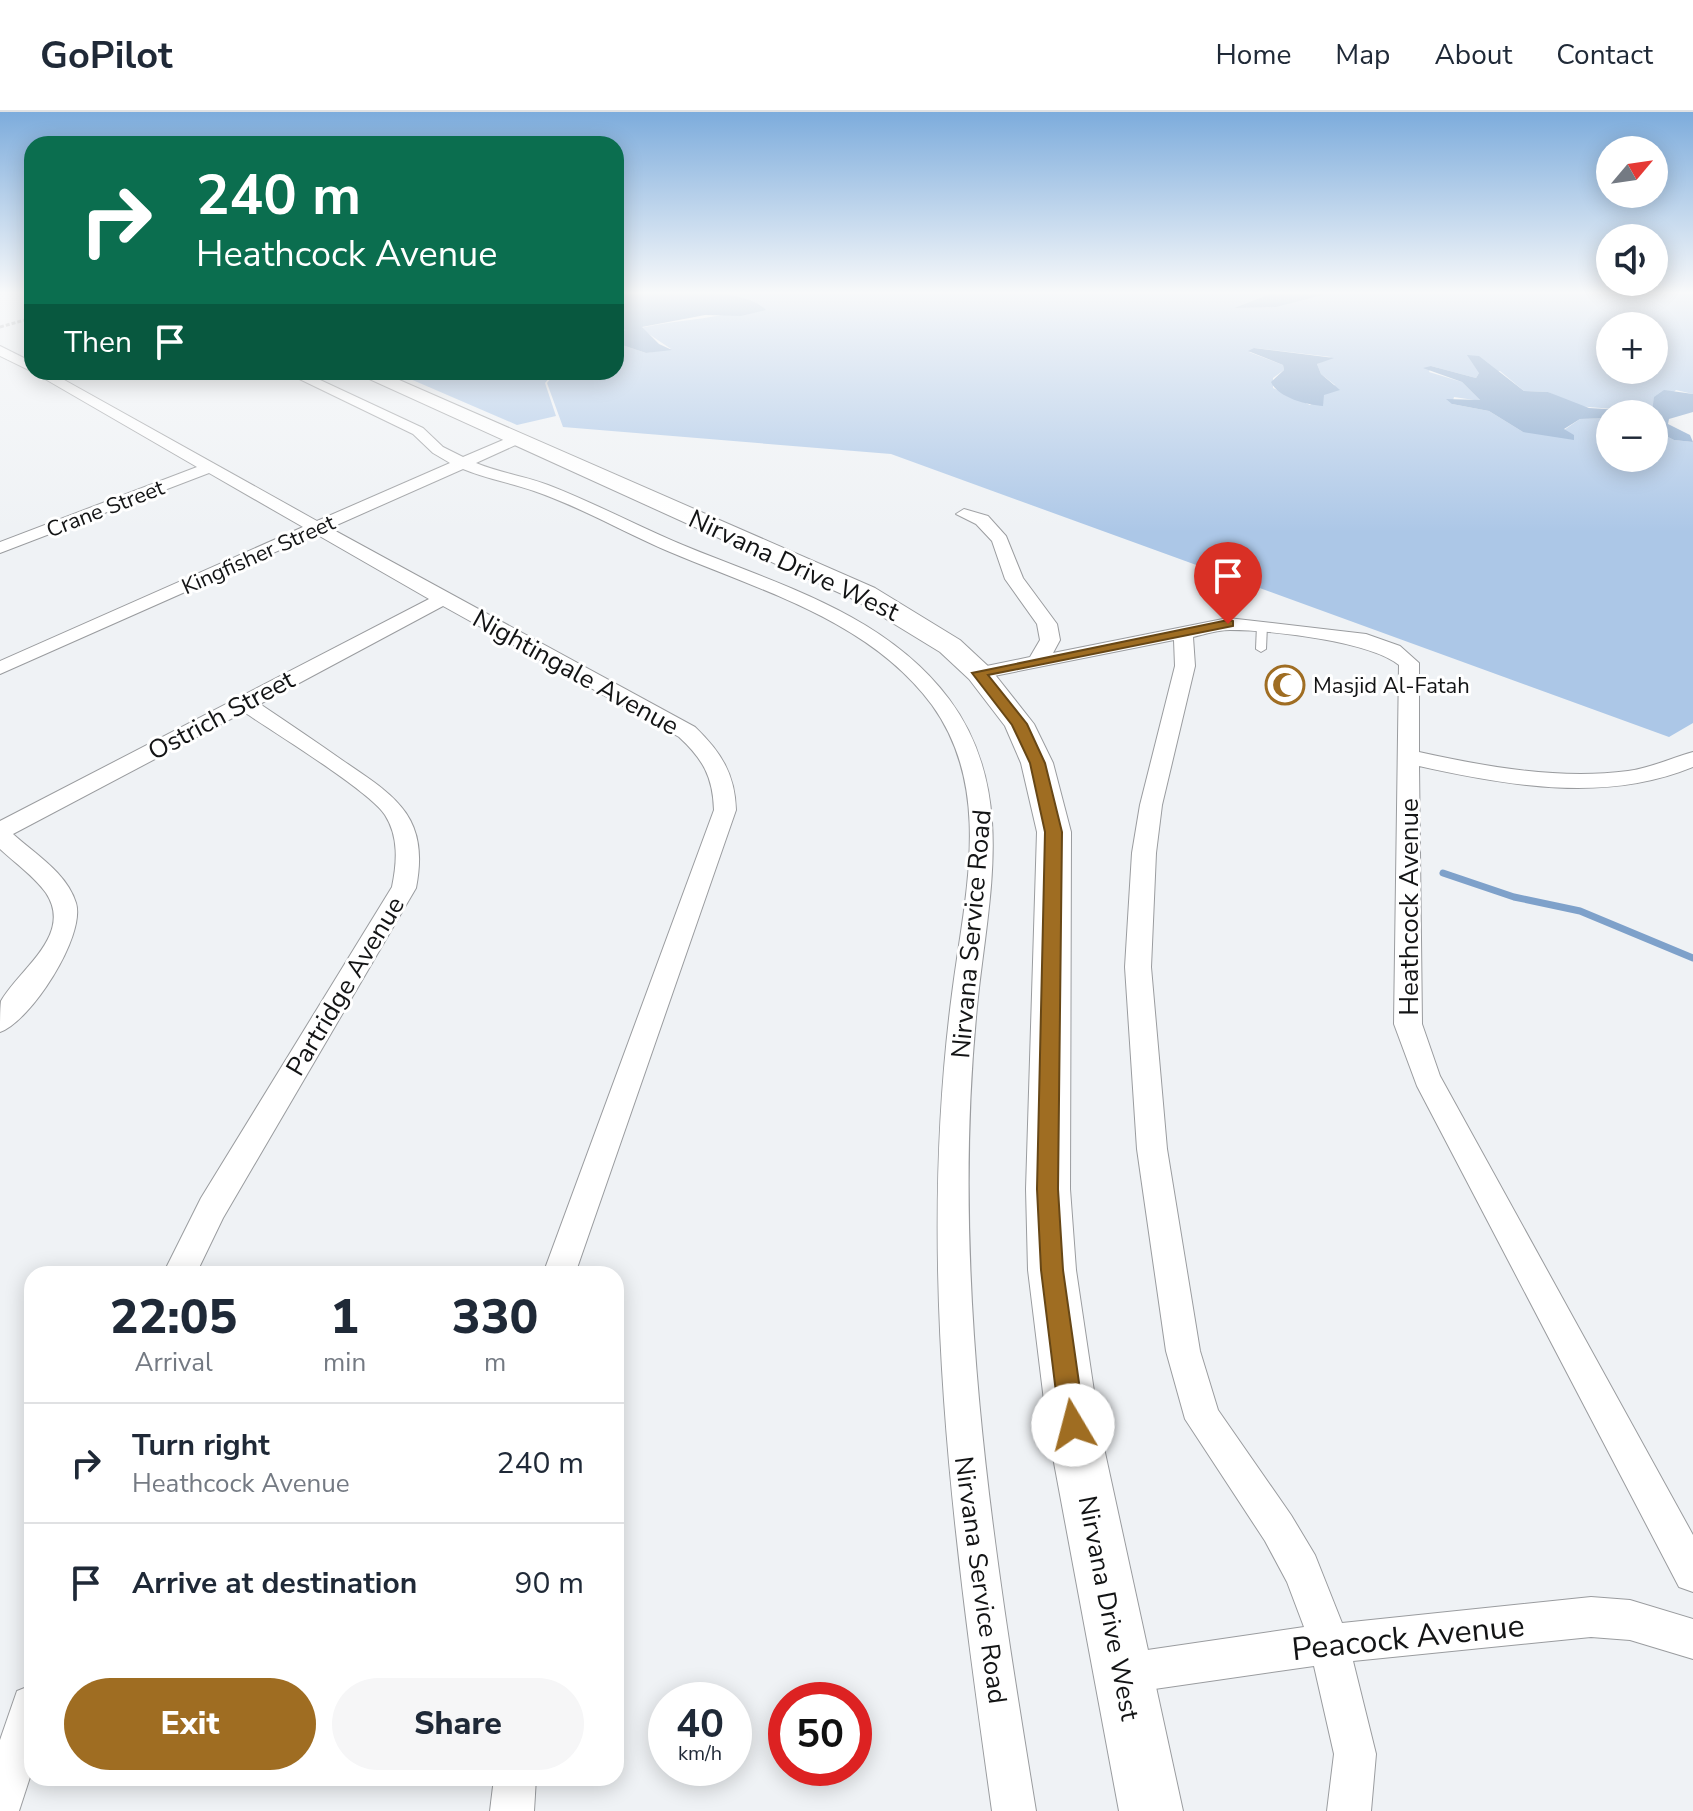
<!DOCTYPE html>
<meta charset="utf-8">
<style>
:root{--surface:#fff;--page:#f6f6f7;--text:#1f2937;--muted:#747a83;--line:#e0e1e3;--accent:#9f6d22}
body{margin:0;font-family:"Nunito Sans",sans-serif;background:var(--page);color:var(--text);height:100vh;display:flex;flex-direction:column;font-size:30px;white-space:nowrap}
*{box-sizing:border-box;margin:0}
p{font-size:26px;color:var(--muted)}
.icon{flex:none;width:44px;height:44px;fill:none;stroke:currentColor;stroke-width:2;stroke-linecap:round;stroke-linejoin:round}
.map{position:relative;flex:1;overflow:hidden}
.details{position:absolute;left:24px;top:1154px;width:600px;height:520px;display:flex;flex-direction:column;background:var(--surface);border-radius:24px;box-shadow:0 4px 20px #0003}
.details>*{flex:none}
.banner{position:absolute;left:24px;top:24px;width:600px;height:244px;border-radius:24px;box-shadow:0 4px 20px #0003;background:#0b6e4f;color:#fff;overflow:hidden}
.needle{width:52px;rotate:61deg}
.fabs{position:absolute;left:1596px;top:24px;display:grid;gap:16px}
.fabs a{display:grid;place-items:center;width:72px;height:72px;border-radius:50%;background:var(--surface);box-shadow:0 4px 20px #0003;font-size:40px}
.speed{position:absolute;left:648px;top:1570px;display:flex;gap:16px;font-size:40px;font-weight:700;text-align:center}
.speed>*{display:grid;place-content:center;width:104px;height:104px;border-radius:50%;background:var(--surface);box-shadow:0 4px 20px #0003;line-height:1}
.speed small{font-size:20px;font-weight:400}
.speed .limit{border:12px solid #d22;background:#fff;color:#111}
.pin{position:absolute;display:grid;place-items:center;width:68px;height:68px;color:#fff;margin:-82px -34px;border-radius:50% 50% 50% 0;rotate:-45deg;box-shadow:0 0 8px #0007}
.pin .icon{rotate:45deg}
.me{position:absolute;width:88px;margin:-44px;rotate:352deg;stroke-linejoin:round;filter:drop-shadow(0 0 6px #0008)}
.turn{display:flex;align-items:center;gap:28px;height:168px;padding:0 40px;font-size:36px}
.turn .icon{width:104px;height:104px;stroke-width:2.5}
.turn b{display:block;font-size:56px;line-height:68px}
.then{display:flex;align-items:center;height:76px;padding:0 40px;background:#0003;gap:16px;font-size:30px}
.eta{display:flex;justify-content:space-evenly;align-items:center;height:136px;text-align:center}
.eta b{font-size:48px;font-weight:800;line-height:56px}
.action{display:flex;gap:16px;margin-top:auto;padding:16px 40px}
.action a{flex:1;height:92px;border-radius:48px;background:var(--accent);color:#fff;font-size:32px;font-weight:800;line-height:92px;text-align:center}
.action a+a{background:var(--page);color:var(--text)}
ul{padding:0;list-style:none}
li{display:flex;align-items:center;gap:24px;height:120px;padding:0 40px;border-top:2px solid var(--line)}
li div{flex:1}
li b{display:block;font-size:30px}
li em{font-style:normal}
header{display:flex;align-items:center;gap:48px;box-sizing:border-box;height:112px;padding:0 40px;background:var(--surface);border-bottom:2px solid var(--line)}
header strong{font-size:38px}
nav{display:flex;gap:44px;margin-inline-start:auto;font-size:28px}
.map>svg:first-child{display:block}
.green{fill:#acc7e7;fill-rule:evenodd}
.water{fill:#7ea1ca}
.lines{fill:none;stroke-linecap:round;stroke-linejoin:round}
.stream{stroke:#7ea1ca;stroke-width:7}
.lane-casing{stroke:#9a9c9f;stroke-width:2}
.street-casing{stroke:#9a9c9f;stroke-width:2}
.secondary-casing{stroke:#9a9c9f;stroke-width:2}
.path{stroke:#a5a8aa;stroke-width:3;stroke-dasharray:4 2;stroke-linecap:butt}
.lane{fill:#fff;fill-rule:evenodd}
.street{fill:#fff;fill-rule:evenodd}
.secondary{fill:#fff;fill-rule:evenodd}
.route{fill:#9f6d22;stroke:#674716;stroke-width:2}
.labels{text-anchor:middle;stroke-width:6;stroke-linejoin:round;paint-order:stroke}
.far-street-label{font-size:22px;fill:#131415;stroke:#fff}
.far-poi-label{font-size:22px;fill:#131415;stroke:#fff;text-anchor:start}
.street-label{font-size:26px;fill:#131415;stroke:#fff}
.near-street-label{font-size:32px;fill:#131415;stroke:#fff}
</style>
<header>
<strong>GoPilot</strong>
<nav><a>Home</a><a>Map</a><a>About</a><a>Contact</a></nav>
</header>
<div class="map">
<svg width="1693" height="1699" viewBox="0 0 1693 1699">
<rect width="100%" height="100%" fill="#eff2f5"/>
<g class="green">
<path d="M718,182h552l-33,13 89,-13h367v100l-17,-4 -23,22 -77,-6 -28,-14 -24,-1 -24,-20 -21,2 -3,5 -45,-12 -2,6 33,10 19,19 -27,-4 -2,7 37,7 34,21 41,-2 16,-11 30,-1v40h44v-28l20,10 19,2v281l-24,14 -778,-283 -328,-27 -16,-44 9,-11h60v-29l30,10 25,-4 -31,-21c41,-9 82,-9 121,-23zM1610,214h44v44h-44zM1255,236l76,9 -14,7 4,10 14,11 -25,20 -37,-17v-10l11,-8 -1,-5 -34,-13z"/>
<path d="M394,260h160l-9,11 11,33 -39,9z"/>
</g>
<g class="water">
<path d="M616,182c35,0 125,-10 150,16l-25,6 -36,-1 -63,12 17,17 13,6 -26,3 -30,-10v-8l9,-5 -9,-5 5,-5 -5,-10 3,-6z"/>
<path d="M1270,182h56l-50,13 -42,1z"/>
<path d="M1254,236l80,10 -17,6 4,10 19,16 -16,5 -1,11c-15,-1 -45,-8 -52,-24l13,-12 -1,-5 -35,-14z"/>
<path d="M1467,243l12,1 45,35 24,1 41,16 63,4 2,-15 10,-7 29,4v18l-24,7 -1,5 22,11 3,7 -19,-2 -20,-10v-16h-44v4l-30,1 -16,10 10,6v5l-51,-8 -34,-21 -37,-7 -6,-5 34,1 -18,-18 -39,-14 8,-2 45,12 3,-5z"/>
</g>
<g class="lines">
<path class="stream" d="M1443,761l71,24 66,14 113,47"/>
<g class="lane-casing">
<path id="lane" d="M1262,510l5,3 -1,24 -5,3 -5,-3 1,-24z"/>
</g>
<g class="street-casing">
<g id="street">
<path d="M0,234l32,16 1,10 -33,-16z"/>
<path d="M33,260h17l267,149 133,-58 -17,-10 -20,-19 -128,-62h18l120,56 20,19 20,10 47,-20h10v6l-44,20c24,10 49,13 72,22 44,17 86,39 130,58 95,40 206,69 271,156 67,90 40,196 29,298 -29,275 14,544 58,814h-44c-38,-272 -76,-543 -40,-817 12,-96 42,-203 -20,-289 -62,-84 -170,-114 -262,-153 -45,-19 -89,-45 -136,-61 -23,-8 -47,-12 -71,-22l-133,59 365,199c26,25 40,47 41,83l-161,464h-32l171,-464c-1,-33 -11,-51 -35,-73l-236,-131 -183,98c27,18 55,37 82,56 53,36 88,56 74,128l-193,330 -27,56h-33l38,-76 191,-311c5,-24 7,-50 -7,-72 -14,-23 -113,-84 -141,-103l-231,122c22,20 54,39 63,69 10,33 -46,119 -76,129 0,-9 0,-24 1,-31 18,-32 73,-66 45,-108 -12,-17 -31,-30 -46,-44v-28l429,-222 -113,-65 -316,140v-13l303,-134 -94,-54 -209,80v-11l197,-75z"/>
<path d="M964,397l24,7 18,20 17,42 34,46 3,16 -7,13 175,-35 138,16 34,12 19,17v89c68,15 140,28 209,19 23,-3 43,-13 65,-19v15c-87,36 -184,19 -274,-1l3,258 18,52 253,459v57l-14,-5 -262,-501 -23,-62 5,-359c-29,-24 -129,-35 -169,-35 -12,0 -25,4 -37,7l2,29 -33,139 -6,48 -5,114 16,182 33,202 18,59 73,105 24,40 27,68 249,-26 39,3 63,19v40l-63,-19 -39,-3 -238,24 23,93 -5,57h-44l7,-57 -20,-88 -194,28 -14,-6 -6,-14 6,-14 14,-6 184,-27 -17,-45 -22,-41 -80,-122 -19,-68 -29,-202 -12,-182 7,-114 8,-48 35,-139 -1,-26 -195,39 -7,-2 -3,-4 3,-4 58,-12 10,-17 -3,-16 -32,-45 -13,-38 -16,-17 -20,-10z"/>
<path d="M32,1573v86l-13,40h-19v-71l17,-49z"/>
<path d="M494,1666h42l-2,33h-44z"/>
</g>
</g>
<g class="secondary-casing">
<path id="secondary" d="M354,260h27l494,216 85,52 29,27 45,57 19,39 18,69 -1,357 6,81 23,155 84,386h-64l-72,-386 -19,-155 -2,-81 11,-357 -16,-69 -16,-37 -36,-47 -29,-27 -85,-52z"/>
</g>
<path class="path" d="M0,215l32,-9"/>
<use href="#lane" class="lane"/>
<use href="#street" class="street"/>
<use href="#secondary" class="secondary"/>
</g>
<linearGradient id="sky" x2="0" y2="1"><stop stop-color="#7dacdc"/><stop offset="0.43" stop-color="#f8f9fa"/><stop offset="1" stop-color="#f8f9fa" stop-opacity="0"/></linearGradient>
<rect width="1693" height="420" fill="url(#sky)"/>
<path class="route" d="M1228,508l5,1v5l-245,49 39,49 18,39 17,69 -4,357 5,81 22,155 -4,9 -8,3 -9,-3 -4,-9 -19,-155 -4,-81 8,-357 -15,-69 -18,-38 -40,-52z"/>
<defs>
<g id="mosque-ring" transform="scale(2)"><circle r="9.5" fill="#fff" stroke="#9f6d22" stroke-width="1.5"/><path d="M3.5-4.9A6 6 0 1 0 3.5 4.9A5 5 0 1 1 3.5-4.9Z" fill="#9f6d22"/></g>
</defs>
<g fill-rule="evenodd">
<use href="#mosque-ring" x="1285" y="573"/>
</g>
<g class="labels">
<g class="far-street-label">
<text transform="translate(105 396) rotate(-21)" y="8">Crane Street</text>
<text transform="translate(258 442) rotate(-24)" y="8">Kingfisher Street</text>
</g>
<g class="far-poi-label">
<text x="1313" y="581">Masjid Al-Fatah</text>
</g>
<g class="street-label">
<text transform="translate(794 453) rotate(25)" y="9">Nirvana Drive West</text>
<text transform="translate(576 560) rotate(29)" y="9">Nightingale Avenue</text>
<text transform="translate(221 603) rotate(-28)" y="9">Ostrich Street</text>
<text transform="translate(1409 795) rotate(-90)" y="9">Heathcock Avenue</text>
<text transform="translate(971 822) rotate(-85)" y="9">Nirvana Service Road</text>
<text transform="translate(345 874) rotate(-59)" y="9">Partridge Avenue</text>
<text transform="translate(981 1468) rotate(82)" y="9">Nirvana Service Road</text>
<text transform="translate(1109 1496) rotate(79)" y="9">Nirvana Drive West</text>
</g>
<g class="near-street-label">
<text transform="translate(1408 1525) rotate(-6)" y="11">Peacock Avenue</text>
</g>
</g>
</svg>
<div class="fabs">
<a><svg class="needle" viewBox="-14 -14 28 28"><path d="M0-13l5 13h-10z" fill="#e53935"/><path d="M0 13l5-13h-10z" fill="#747a83"/></svg></a>
<a><svg class="icon" aria-label="sound" viewBox="0 0 24 24"><path d="M4 9h4l5-4v14l-5-4H4zM17 9q2 3 0 6"/></svg></a>
<a>+</a>
<a>−</a>
</div>
<div class="speed"><div>40<small>km/h</small></div><div class="limit">50</div></div>
<div class="pin" style="left:1228px;top:512px;background:#d93025"><svg class="icon" aria-label="arrive" viewBox="0 0 24 24"><path d="M6 21V4h12l-3 4 3 4H6"/></svg></div>
<svg class="me" style="left:1073px;top:1313px" viewBox="-20 -20 40 40"><circle r="19" fill="#fff"/><path d="M0-13L10 11 0 6-10 11z" fill="#9f6d22"/></svg>
<div class="banner">
<div class="turn"><svg class="icon" aria-label="right" viewBox="0 0 24 24"><path d="M7 20v-9h11M14 6l5 5-5 5"/></svg><div><b>240 m</b>Heathcock Avenue</div></div>
<div class="then">Then<svg class="icon" aria-label="arrive" viewBox="0 0 24 24"><path d="M6 21V4h12l-3 4 3 4H6"/></svg></div>
</div>
<section class="details">
<div class="eta">
<div><b>22:05</b><p>Arrival</p></div>
<div><b>1</b><p>min</p></div>
<div><b>330</b><p>m</p></div>
</div>
<ul>
<li><svg class="icon" aria-label="right" viewBox="0 0 24 24"><path d="M7 20v-9h11M14 6l5 5-5 5"/></svg><div><b>Turn right</b><p>Heathcock Avenue</p></div><em>240 m</em></li>
<li><svg class="icon" aria-label="arrive" viewBox="0 0 24 24"><path d="M6 21V4h12l-3 4 3 4H6"/></svg><div><b>Arrive at destination</b></div><em>90 m</em></li>
</ul>
<div class="action"><a>Exit</a><a>Share</a></div>
</section>
</div>
